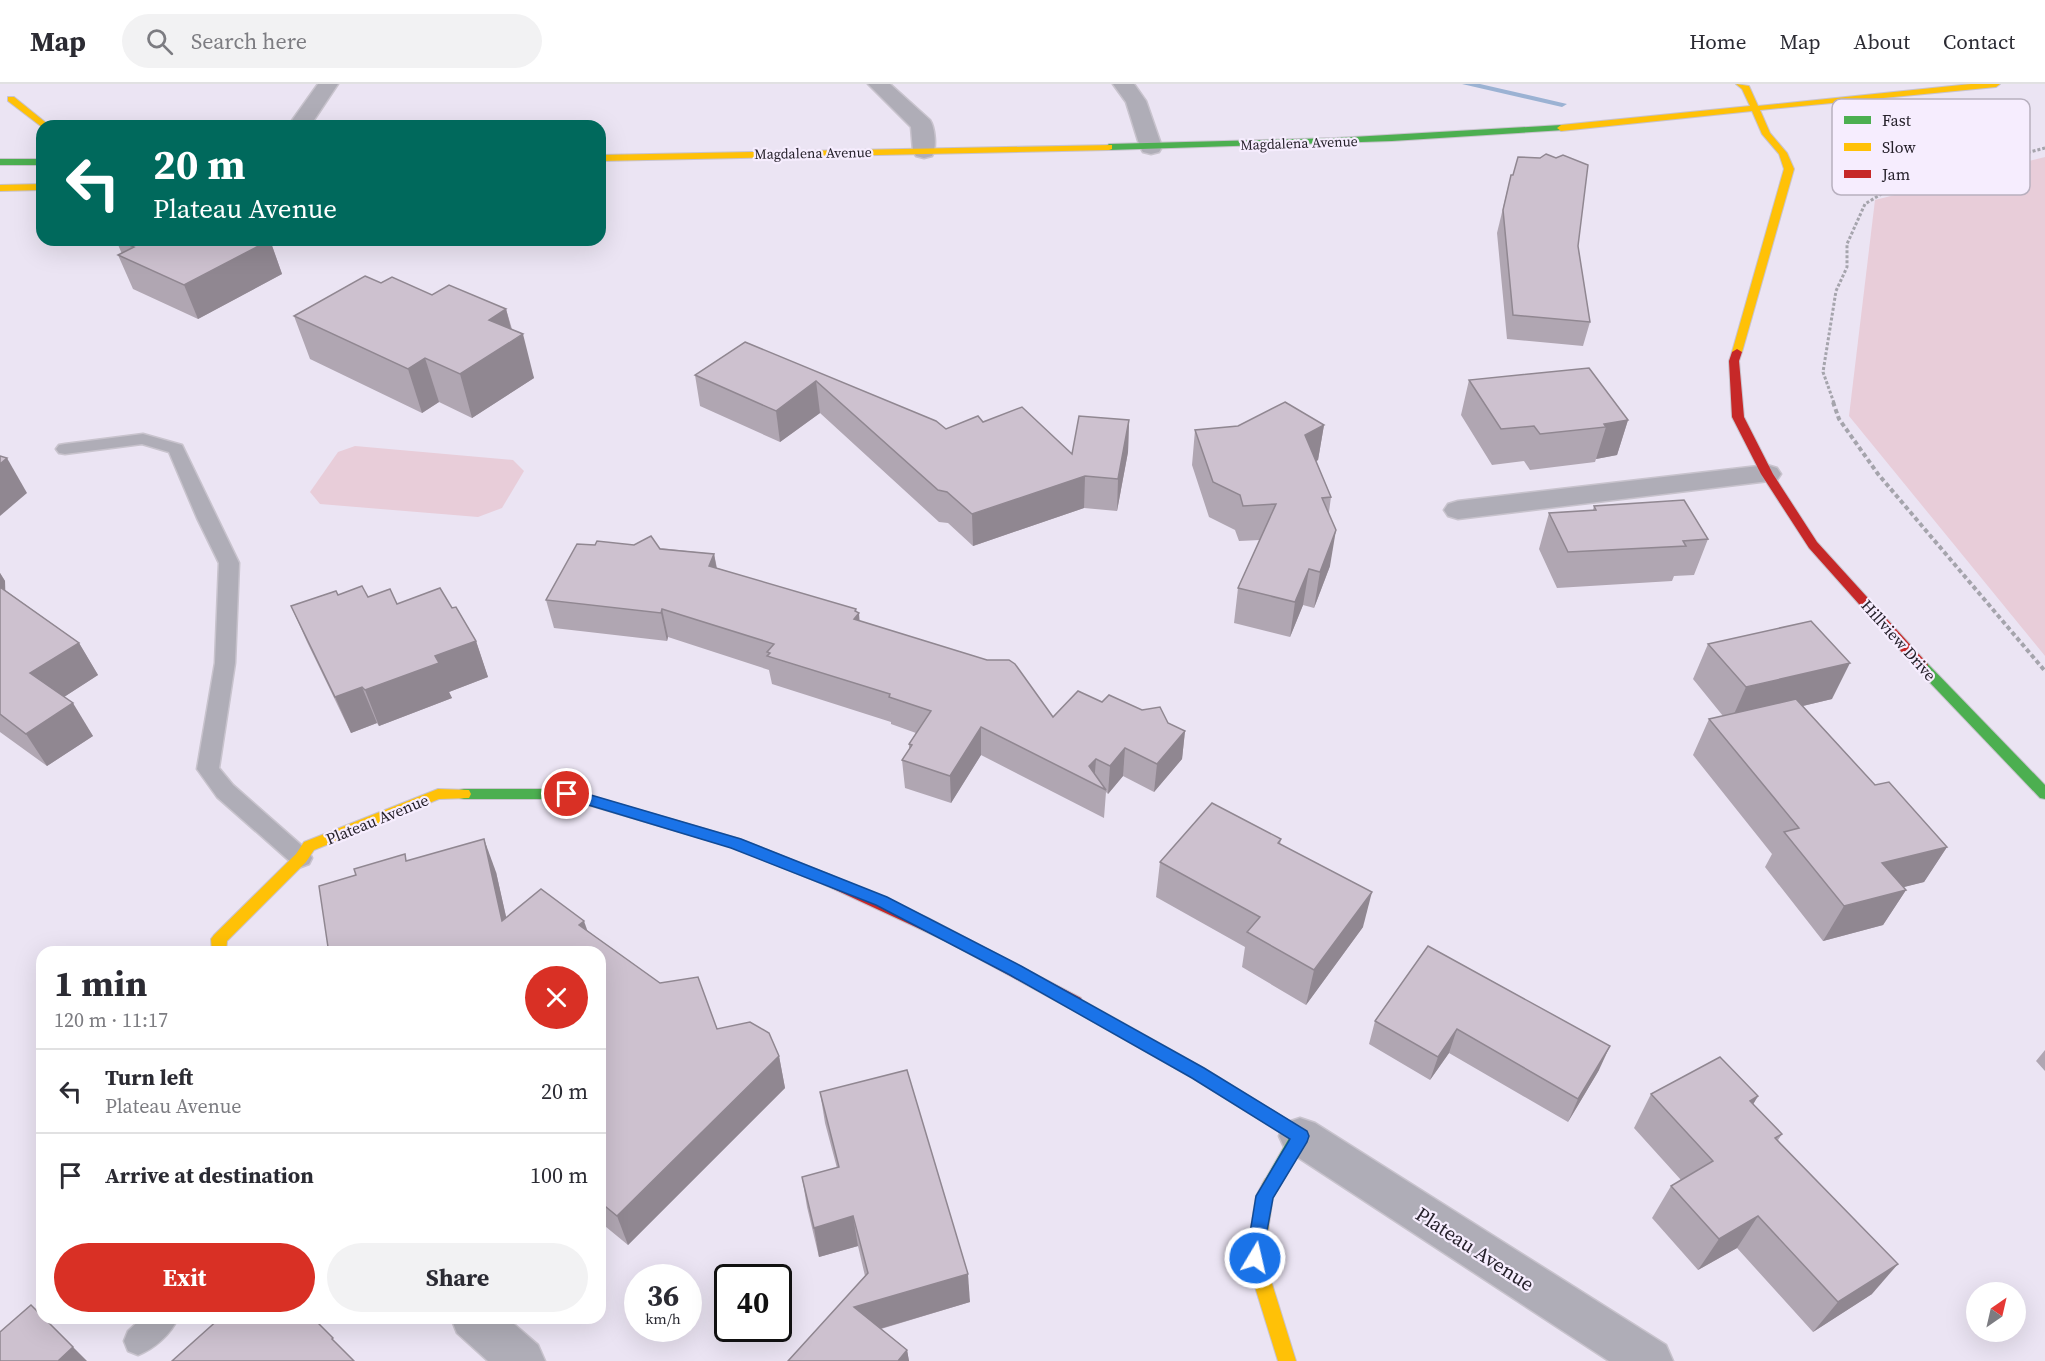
<!DOCTYPE html>
<meta charset="utf-8">
<style>
:root{--surface:#fff;--page:#f2f2f3;--text:#2b2b33;--muted:#7c7c81;--line:#e1e1e2;--accent:#d93025}
body{margin:0;font-family:"Source Serif 4",serif;background:var(--page);color:var(--text);height:100vh;display:flex;flex-direction:column;font-size:22px;white-space:nowrap}
*{box-sizing:border-box;margin:0}
p{font-size:20px;color:var(--muted)}
.icon{flex:none;width:33px;height:33px;fill:none;stroke:currentColor;stroke-width:2;stroke-linecap:round;stroke-linejoin:round}
.map{position:relative;flex:1;overflow:hidden}
.sheet{position:absolute;left:36px;top:862px;width:570px;height:378px;display:flex;flex-direction:column;background:var(--surface);border-radius:18px;box-shadow:0 6px 24px #0002}
.sheet>*{flex:none}
.hud{position:absolute;left:36px;top:36px;width:570px;height:126px;border-radius:18px;box-shadow:0 6px 24px #0002;background:#00695c;color:#fff;overflow:hidden}
.needle{width:39px;rotate:34deg}
.buttons{position:absolute;left:1966px;top:1198px;display:grid;gap:12px}
.buttons a{display:grid;place-items:center;width:60px;height:60px;border-radius:50%;background:var(--surface);box-shadow:0 6px 24px #0002;font-size:30px}
.speed{position:absolute;left:624px;top:1180px;display:flex;gap:12px;font-size:30px;font-weight:700;text-align:center}
.speed>*{display:grid;place-content:center;width:78px;height:78px;border-radius:50%;background:var(--surface);box-shadow:0 6px 24px #0002;line-height:1}
.speed small{font-size:15px;font-weight:400}
.speed .limit{border:3px solid #111;border-radius:9px;background:#fff;color:#111}
.pin{position:absolute;display:grid;place-items:center;width:51px;height:51px;color:#fff;margin:-26px;border:3px solid #fff;border-radius:50%;box-shadow:0 2px 6px #0007}
.me{position:absolute;width:66px;margin:-33px;rotate:9deg;stroke-linejoin:round;filter:drop-shadow(0 0 4px #0008)}
.turn{display:flex;align-items:center;gap:21px;height:126px;padding:0 18px;font-size:27px}
.turn .icon{width:78px;height:78px;stroke-width:2.5}
.turn b{display:block;font-size:42px;line-height:51px}
.round{display:grid;place-items:center;flex:none;width:63px;height:63px;border-radius:32px;background:var(--page)}
.summary{display:flex;align-items:center;justify-content:space-between;height:102px;padding:0 18px}
h1{font-size:36px;font-weight:700;line-height:45px}
.primary-button{display:flex;gap:12px;margin-top:auto;padding:12px 18px}
.primary-button a{flex:1;height:69px;border-radius:36px;background:var(--accent);color:#fff;font-size:24px;font-weight:700;line-height:69px;text-align:center}
.primary-button a+a{background:var(--page);color:var(--text)}
ul{padding:0;list-style:none}
li{display:flex;align-items:center;gap:18px;height:84px;padding:0 18px;border-top:2px solid var(--line)}
li div{flex:1}
li b{display:block;font-size:22px}
li em{font-style:normal}
header{display:flex;align-items:center;gap:36px;box-sizing:border-box;height:84px;padding:0 30px;background:var(--surface);border-bottom:2px solid var(--line)}
header strong{font-size:28px}
nav{display:flex;gap:33px;margin-inline-start:auto;font-size:21px}
.search{width:420px;height:54px;background:var(--page);display:flex;align-items:center;gap:15px;box-sizing:border-box;padding:0 21px;border-radius:33px;color:var(--muted);font-size:22px}
.map>svg:first-child{display:block}
.green{fill:#e8cdd9}
.lines{fill:none;stroke-linecap:round;stroke-linejoin:round}
.stream{fill:#9bb2d3;fill-rule:evenodd}
.lane-casing{stroke:#c8c3cd;stroke-width:3}
.street-casing{stroke:#c8c3cd;stroke-width:3}
.fast-casing{stroke:#c8c3cd;stroke-width:2}
.slow-casing{stroke:#c8c3cd;stroke-width:2}
.jam-casing{stroke:#c8c3cd;stroke-width:2}
.path-far1{stroke:#a5a4ac;stroke-width:3;stroke-dasharray:3 2;stroke-linecap:butt}
.path{stroke:#a5a4ac;stroke-width:4;stroke-dasharray:4.5 3;stroke-linecap:butt}
.lane{fill:#afadb7;fill-rule:evenodd}
.street{fill:#afadb7;fill-rule:evenodd}
.fast{fill:#4caf50;fill-rule:evenodd}
.slow{fill:#ffc107;fill-rule:evenodd}
.jam{fill:#c62828;fill-rule:evenodd}
.wall{fill:#b0a6b2}
.shaded-wall{fill:#908791}
.building{fill:#cdc1cf;stroke:#908791;stroke-width:1.5}
.route{fill:#1a73e8;stroke:#114b97;stroke-width:1.5}
.labels{text-anchor:middle;stroke-width:4.5;stroke-linejoin:round;paint-order:stroke}
.far-street-label{font-size:14px;fill:#26212b;stroke:#f6edfe}
.street-label{font-size:16px;fill:#26212b;stroke:#f6edfe}
.near-street-label{font-size:20px;fill:#26212b;stroke:#f6edfe}
.key{fill:#f6edfe;stroke:#b8b0bf;stroke-width:1.5}
.key-label{font-size:16px;fill:#26212b}
</style>
<header>
<strong>Map</strong>
<div class="search"><svg class="icon" aria-label="search" viewBox="0 0 24 24"><circle cx="10" cy="10" r="6"/><path d="M15 15l6 6"/></svg>Search here</div>
<nav><a>Home</a><a>Map</a><a>About</a><a>Contact</a></nav>
</header>
<div class="map">
<svg width="2045" height="1277" viewBox="0 0 2045 1277">
<rect width="100%" height="100%" fill="#ebe4f3"/>
<g class="green">
<path d="M2045,73v499l-196,-240 26,-216z"/>
<path d="M355,362l158,14 11,11 -22,37 -24,9 -158,-13 -10,-12 28,-40z"/>
</g>
<g class="lines">
<path class="stream" d="M1462,0h18l87,20 -5,3z"/>
<g class="lane-casing">
<g id="lane">
<path d="M143,350l39,11 57,118 -4,100 -16,105 14,17 76,67 3,6 -3,6 -8,3 -8,-3 -76,-67 -20,-28 18,-106 4,-100 -22,-45 -28,-66 -27,-8 -77,10 -6,-1 -3,-4 3,-4 6,-1z"/>
<path d="M142,1234h36c-7,16 -24,31 -40,37l-10,-4 -4,-10 4,-10z"/>
</g>
</g>
<g class="street-casing">
<g id="street">
<path d="M318,0h20l-28,42h-22z"/>
<path d="M868,0h22l40,36c5,8 7,28 2,36l-8,2 -8,-2 -3,-5 -2,-24z"/>
<path d="M1113,0h21l12,17 16,46 -3,5 -8,2 -8,-2 -3,-5 -14,-45z"/>
<path d="M1767,381l10,3 4,6 -4,6 -319,39 -10,-3 -4,-6 4,-6 10,-3z"/>
<path d="M1300,1034l15,5 351,222 7,16h-64l-324,-212 -6,-13 6,-13z"/>
<path d="M451,1234h56l31,27 7,16h-57l-31,-28z"/>
</g>
</g>
<g class="fast-casing">
<g id="fast">
<path d="M1561,41l3,1v4l-172,11 -283,9 -4,-3 4,-3 226,-6z"/>
<rect x="0" y="75" width="42" height="6"/>
<path d="M1921,576l5,2 119,123v14l-5,-1 -124,-130 -2,-3 2,-3z"/>
<path d="M464,705h103l173,50 93,37 2,4 -2,4 -5,2 -97,-39 -164,-48h-103l-5,-1 -2,-4 2,-4z"/>
<path d="M1075,912l129,72 102,63 2,5 -2,5 -29,50 -6,2 -6,-2 -3,-6 27,-47 -97,-60 -123,-70 -2,-5 2,-5z"/>
</g>
</g>
<g class="slow-casing">
<g id="slow">
<path d="M1736,0l13,2 9,20 213,-22h29l-4,3 -236,23 10,23 17,20 7,16 -52,183 -5,3 -5,-3 52,-183 -5,-15 -17,-20 -10,-23 -191,20 -4,-3 4,-3 189,-19 -8,-17z"/>
<path d="M8,13h6l36,29 -8,1 -34,-26z"/>
<path d="M1112,61v4l-3,1 -509,11v-6z"/>
<path d="M42,100v6l-42,1v-6z"/>
<path d="M438,705l31,1 2,4 -2,4 -30,1 -125,51 -8,12 -79,79 -1,11h-14l-1,-13 3,-4 82,-81 8,-12z"/>
<path d="M1271,1093l6,2 3,6 -7,12 -9,61 32,103h-18l-32,-103 10,-62 9,-17z"/>
</g>
</g>
<g class="jam-casing">
<g id="jam">
<path d="M1737,265l5,3 -3,9 5,56 29,57 44,68 109,120 2,3 -2,3h-10l-107,-120 -48,-74 -29,-57 -3,-56 3,-9z"/>
<path d="M828,790l100,44 153,80 2,5 -2,5 -6,2 -6,-2 -121,-66 -125,-58 -2,-4 2,-4z"/>
</g>
</g>
<path class="path-far1" d="M1834,319l-11,-31 13,-81 11,-24v-23l18,-40 26,-16 154,-40"/>
<path class="path" d="M1833,318l6,17 39,55 167,197"/>
<use href="#lane" class="lane"/>
<use href="#street" class="street"/>
<use href="#fast" class="fast"/>
<use href="#slow" class="slow"/>
<use href="#jam" class="jam"/>
</g>
<g class="wall">
<path d="M1511,91l67,71 12,76 -7,24 -76,-7 -10,-106z"/>
<path d="M116,156h154l12,34 -84,45 -65,-30 -15,-34 4,-1z"/>
<path d="M381,199l51,12 74,14 6,20 22,49 -62,40 -33,-16 -17,11 -112,-54 -16,-43z"/>
<path d="M745,258l201,87 37,-7 89,32 57,-34 -1,32 -11,59 -33,-3 -111,38 -25,-23 -9,-1 -119,-109 -40,29 -80,-36 -5,-31z"/>
<path d="M1469,296l159,40 -11,35 -21,4 -1,3 -65,8 -6,-9 -32,4 -31,-50z"/>
<path d="M1324,341l-6,35 -2,1 15,36 -2,15 1,54 -16,42 -11,-3 -13,32 -56,-14 4,-35 22,-48 -21,1 -4,-11 -26,-13 -17,-52 3,-35z"/>
<path d="M1594,422l114,33 -14,36 -20,1 -2,5 -115,7 -18,-39 10,-36 44,-3z"/>
<path d="M595,461h39l80,9 3,14 139,44 3,9 194,96 49,-15 66,21 17,8 -3,28 -28,33 -31,-16 -15,18 -2,-2 -2,26 -123,-63 -30,48 -46,-15 -3,-28 7,-10v-6l7,-11 -25,-9v-2l-119,-38 -3,-14 -101,-33 -1,4 -113,-13 -8,-28z"/>
<path d="M0,489l5,8v9l74,53 19,32 -34,22 29,39 -46,30 -47,-34z"/>
<path d="M338,511l30,2 29,7 55,4 24,33 12,36 -39,15 3,6 -73,28 -2,-3 -26,10 -44,-91 -16,-36z"/>
<path d="M1708,560l124,55 -29,7 72,79 72,62 -23,35 -21,5 3,3 -23,35 -60,16 -58,-74 7,-13 -79,-99 16,-36 14,-3 -30,-37z"/>
<path d="M1281,755l-1,5 83,83 -57,78 -64,-38 3,-20 -89,-50 4,-35z"/>
<path d="M408,777l88,11 10,45 82,14 129,98 62,27 6,32 -157,157 -28,-23v-270h-270l-2,-5z"/>
<path d="M1428,862l171,124 -31,52 -119,-69 -19,27 -61,-36 6,-23z"/>
<path d="M2045,966v21l-9,-10z"/>
<path d="M820,1008l150,210 -89,27 26,21 2,11h-121l77,-85 -7,-30 -39,11 -12,-50 -5,-30 35,-9 -12,-45z"/>
<path d="M1651,1010l107,2 -5,8 29,30 -4,6 94,154 -59,38 -76,-84 -39,22 -46,-52 19,-32 10,-6 -47,-52z"/>
</g>
<g class="shaded-wall">
<path d="M270,156l12,34 -84,45 -14,-34z"/>
<path d="M506,225l8,31 9,-6 11,44 -62,40 -12,-44 29,-54z"/>
<path d="M425,274l14,44 -17,11 -14,-44z"/>
<path d="M816,297l4,32 -40,29 -4,-31z"/>
<path d="M1129,336l-1,32 -11,59 1,-32z"/>
<path d="M1628,336l-11,35 -21,4 10,-32 -2,-3z"/>
<path d="M1324,341l-6,35 -18,11 5,-36z"/>
<path d="M7,374l20,35 -27,23v-52z"/>
<path d="M1085,392l-1,32 -111,38 -1,-32z"/>
<path d="M1336,446l-6,36 -16,42 6,-36z"/>
<path d="M714,470l5,28 -10,-16z"/>
<path d="M1309,485l-6,36 -13,32 5,-35z"/>
<path d="M0,489l5,8 1,29 -6,-10z"/>
<path d="M662,525l6,28 -1,4 -6,-28z"/>
<path d="M856,525l1,6 2,-2 2,28 -7,-22 1,-8z"/>
<path d="M476,557l12,36 -39,15 3,6 -73,28 -14,-36 70,-34z"/>
<path d="M79,559l19,32 -48,31 -20,-33z"/>
<path d="M1850,579l-18,36 -102,24 16,-36z"/>
<path d="M362,603l15,36 -26,10 -16,-36z"/>
<path d="M73,619l20,33 -46,30 -21,-32z"/>
<path d="M981,643v28l-30,48 -1,-27z"/>
<path d="M1185,647l-3,28 -28,33 3,-28z"/>
<path d="M1125,664l-2,28 -15,18 2,-28z"/>
<path d="M1096,675l-2,26 -5,-19z"/>
<path d="M484,755l12,33 18,80 -12,-31z"/>
<path d="M1947,763l-23,35 -63,16 21,-35z"/>
<path d="M1906,806l-23,35 -60,16 21,-35z"/>
<path d="M1372,808l-9,35 -57,78 8,-35z"/>
<path d="M584,837l11,31 -16,-27z"/>
<path d="M1457,945l-8,24 -19,27 8,-23z"/>
<path d="M1610,962l-11,24 -31,52 10,-23z"/>
<path d="M779,972l6,32 -157,157 -11,-29z"/>
<path d="M1758,1012l-20,34 12,-29z"/>
<path d="M853,1132l5,30 -39,11 -5,-29z"/>
<path d="M1758,1132l-21,32 -39,22 21,-31z"/>
<path d="M1898,1180l-26,30 -59,38 25,-30z"/>
<path d="M968,1190l2,28 -111,33 -5,-28z"/>
<path d="M44,1234l43,43h-29z"/>
<path d="M907,1266l2,11h-11z"/>
</g>
<g class="building">
<path d="M1546,70l10,4 7,-3 25,10 -10,81 12,76 -77,-7 -10,-105 8,-35h2l5,-18 22,1z"/>
<path d="M118,156h152l-86,45 -66,-30 16,-8z"/>
<path d="M365,192l16,7 11,-6 40,18 17,-10 57,24 -17,11 34,14 -63,40 -35,-16 -17,11 -114,-53z"/>
<path d="M745,258l191,79 10,8 32,-13 5,6 39,-15 50,47 7,-38 50,4 -11,59 -33,-3 -113,38 -25,-22 -9,-2 -122,-109 -40,30 -81,-36z"/>
<path d="M1589,284l39,52 -24,4 2,3 -66,7 -6,-8 -33,3 -32,-49z"/>
<path d="M1285,318l39,23 -19,10 26,62 -9,1 14,32 -16,42 -11,-3 -14,33 -57,-14 38,-84 -33,2 -3,-11 -27,-13 -18,-52 43,-4z"/>
<path d="M0,372l7,2 -7,6z"/>
<path d="M1684,416l24,39 -25,2 3,5 -118,6 -19,-39 47,-3 -2,-4z"/>
<path d="M651,452l9,13 54,5 -5,12 147,43 -1,2 4,2 -5,6 133,41h22l6,4 38,53 25,-26 24,11 7,-7 33,15 18,-3 8,16 17,8 -28,33 -32,-16 -15,18 -14,-7 -7,7 17,24 -125,-63 -31,49 -48,-16 10,-15 -3,-1 22,-33 -42,-14 1,-3 -123,-38 3,-3 -3,-1 7,-8 -112,-35 -1,4 -115,-13 31,-56 18,1 2,-4 37,4z"/>
<path d="M362,502l6,11 22,-8 7,15 43,-16 12,20 4,-1 20,34 -41,15 4,7 -74,27 -3,-3 -27,10 -44,-91 45,-15 2,4z"/>
<path d="M0,503l79,56 -49,30 43,30 -47,31 -26,-20z"/>
<path d="M1811,537l39,42 -104,24 -38,-43z"/>
<path d="M1796,615l79,86 14,-3 58,65 -65,16 24,27 -62,16 -60,-74 15,-4 -90,-109z"/>
<path d="M1212,719l69,36 -3,4 94,49 -58,78 -67,-38 13,-15 -100,-55z"/>
<path d="M484,755l18,82 39,-32 43,32 -5,4 81,58 38,-6 19,52 33,-7 19,11 10,23 -162,160 -17,-14v-250h-255l-7,-5h-10l-9,-61 37,-11 -2,-6 51,-15 1,7z"/>
<path d="M1428,862l182,100 -32,53 -121,-70 -19,28 -63,-36z"/>
<path d="M1720,973l38,39 -8,5 32,33 -7,4 123,126 -60,38 -80,-86 -39,23 -48,-53 42,-25 -62,-67z"/>
<path d="M907,986l61,204 -114,33 53,43 -9,11h-110l80,-88 -15,-57 -39,12 -12,-51 37,-10 -19,-75z"/>
<path d="M31,1221l11,11v2h2l29,29 -15,14h-58v-29z"/>
<path d="M220,1234h93l20,20 -1,1 22,22h-182z"/>
</g>
<path class="route" d="M567,704l174,51 146,58 134,69 183,102 103,63 2,5 -2,6 -34,56 -12,66 -6,2 -7,-2 -2,-6 10,-62 34,-57 -98,-61 -182,-103 -134,-70 -145,-57 -169,-51 -2,-3z"/>
<g class="labels">
<g class="far-street-label">
<text transform="translate(1299 59) rotate(-2)" y="5">Magdalena Avenue</text>
<text transform="translate(813 69) rotate(-1)" y="5">Magdalena Avenue</text>
</g>
<g class="street-label">
<text transform="translate(1899 556) rotate(48)" y="6">Hillview Drive</text>
<text transform="translate(377 735) rotate(-22)" y="6">Plateau Avenue</text>
</g>
<g class="near-street-label">
<text transform="translate(1475 1165) rotate(33)" y="7">Plateau Avenue</text>
</g>
</g>
<rect x="1832" y="15" width="198" height="96" rx="9" class="key"/>
<rect x="1844" y="32" width="27" height="8" fill="#4caf50"/>
<rect x="1844" y="59" width="27" height="8" fill="#ffc107"/>
<rect x="1844" y="86" width="27" height="8" fill="#c62828"/>
<g class="key-label">
<text x="1882" y="42">Fast</text>
<text x="1882" y="69">Slow</text>
<text x="1882" y="96">Jam</text>
</g>
</svg>
<div class="buttons">
<a><svg class="needle" viewBox="-14 -14 28 28"><path d="M0-13l5 13h-10z" fill="#e53935"/><path d="M0 13l5-13h-10z" fill="#7c7c81"/></svg></a>
</div>
<div class="speed"><div>36<small>km/h</small></div><div class="limit">40</div></div>
<div class="pin" style="left:567px;top:710px;background:#d93025"><svg class="icon" aria-label="arrive" viewBox="0 0 24 24"><path d="M6 21V4h12l-3 4 3 4H6"/></svg></div>
<svg class="me" style="left:1255px;top:1174px" viewBox="-20 -20 40 40"><circle r="17" fill="#1a73e8" stroke="#fff" stroke-width="3"/><path d="M0-11L8 9 0 5-8 9z" fill="#fff"/></svg>
<div class="hud">
<div class="turn"><svg class="icon" aria-label="left" viewBox="0 0 24 24"><path d="M17 20v-9H6M10 6l-5 5 5 5"/></svg><div><b>20 m</b>Plateau Avenue</div></div>
</div>
<section class="sheet">
<div class="summary"><div><h1>1 min</h1><p>120 m · 11:17</p></div><a class="round" style="background:#d93025;color:#fff"><svg class="icon" aria-label="close" viewBox="0 0 24 24"><path d="M6 6l12 12M18 6L6 18"/></svg></a></div>
<ul>
<li><svg class="icon" aria-label="left" viewBox="0 0 24 24"><path d="M17 20v-9H6M10 6l-5 5 5 5"/></svg><div><b>Turn left</b><p>Plateau Avenue</p></div><em>20 m</em></li>
<li><svg class="icon" aria-label="arrive" viewBox="0 0 24 24"><path d="M6 21V4h12l-3 4 3 4H6"/></svg><div><b>Arrive at destination</b></div><em>100 m</em></li>
</ul>
<div class="primary-button"><a>Exit</a><a>Share</a></div>
</section>
</div>
